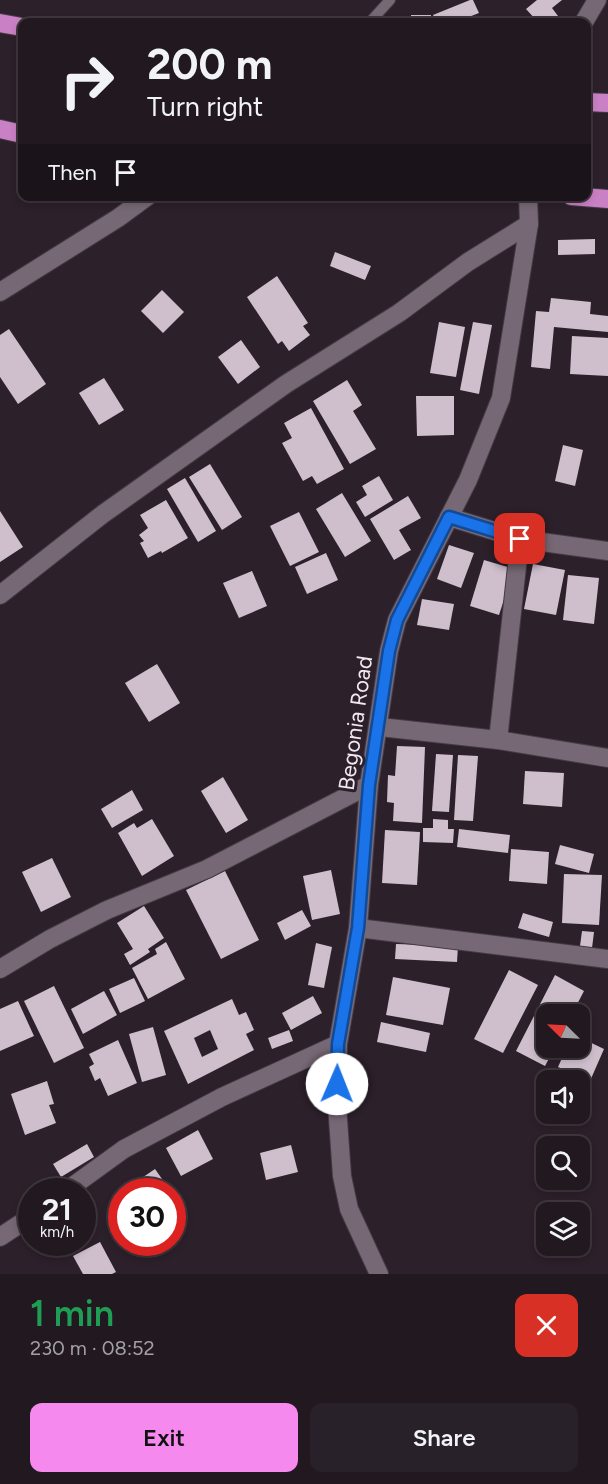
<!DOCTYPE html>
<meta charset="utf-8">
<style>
:root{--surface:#211820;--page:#292129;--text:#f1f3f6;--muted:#a2a0a5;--line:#3e373e;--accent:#f589ee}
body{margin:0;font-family:Figtree,sans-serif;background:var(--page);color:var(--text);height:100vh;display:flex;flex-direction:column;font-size:22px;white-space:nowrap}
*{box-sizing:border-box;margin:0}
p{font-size:20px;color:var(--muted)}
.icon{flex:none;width:33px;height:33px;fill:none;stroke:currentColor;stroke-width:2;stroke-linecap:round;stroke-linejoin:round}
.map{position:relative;height:1274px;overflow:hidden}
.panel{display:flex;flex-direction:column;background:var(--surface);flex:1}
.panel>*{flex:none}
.guide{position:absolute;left:18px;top:18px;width:573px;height:183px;border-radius:12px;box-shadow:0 3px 9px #0003,0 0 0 2px var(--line);background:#211820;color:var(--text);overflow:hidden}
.needle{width:39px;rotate:294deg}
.controls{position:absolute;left:536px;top:1004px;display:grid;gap:12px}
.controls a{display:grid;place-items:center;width:54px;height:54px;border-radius:12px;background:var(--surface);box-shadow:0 3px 9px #0003,0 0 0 2px var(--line);font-size:30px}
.speed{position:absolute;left:18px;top:1178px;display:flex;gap:12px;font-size:30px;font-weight:700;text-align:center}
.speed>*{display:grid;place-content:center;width:78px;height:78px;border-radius:50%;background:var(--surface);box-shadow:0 3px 9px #0003,0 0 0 2px var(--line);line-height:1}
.speed small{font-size:15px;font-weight:400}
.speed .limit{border:9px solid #d22;background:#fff;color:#111}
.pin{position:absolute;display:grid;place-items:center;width:51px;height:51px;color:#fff;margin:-26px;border-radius:12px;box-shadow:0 3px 9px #0006}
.me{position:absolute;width:66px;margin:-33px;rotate:1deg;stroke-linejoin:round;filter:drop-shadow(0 0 4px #0008)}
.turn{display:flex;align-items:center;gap:21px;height:126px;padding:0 30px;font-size:27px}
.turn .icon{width:78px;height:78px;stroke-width:2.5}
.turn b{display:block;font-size:42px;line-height:51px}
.then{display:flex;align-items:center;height:57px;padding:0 30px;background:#0003;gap:12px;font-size:22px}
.round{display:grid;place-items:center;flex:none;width:63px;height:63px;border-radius:12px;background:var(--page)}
.summary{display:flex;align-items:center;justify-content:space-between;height:102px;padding:0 30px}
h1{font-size:36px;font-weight:600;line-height:45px;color:#1e9e55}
.button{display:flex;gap:12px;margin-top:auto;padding:12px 30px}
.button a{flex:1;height:69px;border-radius:12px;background:var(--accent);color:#111;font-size:24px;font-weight:600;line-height:69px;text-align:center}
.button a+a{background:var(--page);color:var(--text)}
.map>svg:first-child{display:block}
.building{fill:#cfbfcd;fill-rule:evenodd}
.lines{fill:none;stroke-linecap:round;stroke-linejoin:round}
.service-casing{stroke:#453b44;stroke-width:12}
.minor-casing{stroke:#453b44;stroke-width:20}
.motorway-casing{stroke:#453b44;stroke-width:20}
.service{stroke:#776875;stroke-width:10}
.minor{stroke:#776875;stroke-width:18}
.motorway{stroke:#ca80c4;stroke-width:18}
.route-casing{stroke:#114b97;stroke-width:15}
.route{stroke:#1a73e8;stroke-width:10}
.labels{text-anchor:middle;stroke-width:6;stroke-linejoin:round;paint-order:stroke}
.street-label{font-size:22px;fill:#f1e8f0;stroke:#2c202b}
</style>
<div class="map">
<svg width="608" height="1274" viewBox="0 0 608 1274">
<rect width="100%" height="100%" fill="#2c202b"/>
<g class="building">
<path d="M470,0h3l6,13 -23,9h-20l-3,-7z"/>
<path d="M537,0h25l-10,8 6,8 -8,6h-5l-5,-5 -4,3 -10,-11z"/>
<rect x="411" y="15" width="20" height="7"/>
<path d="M595,239v15l-37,1v-15z"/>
<path d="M335,252l36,14 -6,14 -35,-14z"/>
<path d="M277,276l31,47 -5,3 7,9 -21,16 -7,-10 -4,3 -31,-47z"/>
<path d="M162,290l22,22 -21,21 -22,-22z"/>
<path d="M551,298l40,4 -1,12 18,2v16l-54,-5 -4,42 -19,-2 5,-56 13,1z"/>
<path d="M439,322l26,5 -9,50 -26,-4z"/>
<path d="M473,322l19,3 -13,69 -19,-4z"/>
<path d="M9,329l37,55 -28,20 -18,-27v-42z"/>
<path d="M572,336l36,2v38l-38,-2z"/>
<path d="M241,340l19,27 -22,17 -20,-27z"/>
<path d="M104,378l20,32 -25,15 -20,-32z"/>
<path d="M347,380l15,25 -9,6 23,38 -26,15 -37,-63z"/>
<path d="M416,396h38v39l-37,1z"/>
<path d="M311,408l33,61 -27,15 -5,-8 -9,5 -21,-38 10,-5 -8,-15z"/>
<path d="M563,445l20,5 -8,36 -20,-5z"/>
<path d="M210,464l32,53 -20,13 -33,-53z"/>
<path d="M379,476l14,24 -28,17 -9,-15 11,-7 -5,-9z"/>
<path d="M185,478l31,53 -18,11 -31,-53z"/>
<path d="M342,493l29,48 -26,16 -29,-48z"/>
<path d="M408,496l13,22 -22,12 12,20 -17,10 -24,-41z"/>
<path d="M166,500l22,38 -26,15 -1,-2 -13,7 -8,-15 4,-2 -5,-6 9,-7 -8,-13z"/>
<path d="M0,511l23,36 -23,15z"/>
<path d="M299,512l20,40 -29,14 -20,-40z"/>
<path d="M449,545l25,8 -13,35 -24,-9z"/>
<path d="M326,553l12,27 -31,14 -12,-27z"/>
<path d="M484,560l30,9 -15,46 -29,-9z"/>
<path d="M533,564l32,6 -9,45 -32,-6z"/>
<path d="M252,571l15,35 -28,12 -16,-35z"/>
<path d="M568,575l31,3 -5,46 -31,-4z"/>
<path d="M422,599l32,5 -5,26 -32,-5z"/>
<path d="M157,664l23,39 -31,19 -24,-39z"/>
<path d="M397,746l28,1 -3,76 -29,-2 1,-18 -7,-1 1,-27 7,1z"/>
<path d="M436,754l17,1 -4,57 -17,-1z"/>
<path d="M458,755l20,1 -5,65 -19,-1z"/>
<path d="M525,771l39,2 -2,34 -39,-3z"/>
<path d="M223,777l25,43 -22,13 -25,-42z"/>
<path d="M132,790l11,20 -31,18 -11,-19z"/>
<path d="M152,819l22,37 -32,20 -24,-43 16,-10 3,5z"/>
<path d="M433,819l15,1v9h6l-1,14 -30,-1v-14h10z"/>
<path d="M459,829l51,6 -2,18 -51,-6z"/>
<path d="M385,830l35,2 -3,53 -35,-2z"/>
<path d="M560,845l34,9 -5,19 -34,-9z"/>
<path d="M511,849l38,3 -2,32 -38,-3z"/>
<path d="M52,858l19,39 -30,15 -19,-40z"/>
<path d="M331,870l9,44 -28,6 -9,-44z"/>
<path d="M225,871l34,69 -38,19 -35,-69z"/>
<path d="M564,874l38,1 -3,50 -37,-2z"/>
<path d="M144,906l20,32 -16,11 2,3 -20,13 -6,-11 9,-5 -16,-26z"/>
<path d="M302,910l9,16 -26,14 -8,-17z"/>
<path d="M523,913l30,9 -4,15 -31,-9z"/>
<path d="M582,931l12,1 -2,16 -12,-2z"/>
<path d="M166,942l19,37 -37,20 -16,-31 25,-14 -2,-5z"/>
<path d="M316,943l16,4 -8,41 -16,-3z"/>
<path d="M396,944l62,2 -1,16 -62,-3z"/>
<path d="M509,970l29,15 -35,68 -29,-14z"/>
<path d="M555,975l29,16 -12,23h-26v33h9l-10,19 -29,-15z"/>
<path d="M393,977l57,11 -7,37 -57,-10z"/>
<path d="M134,978l11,23 -25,12 -11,-24z"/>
<path d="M54,986l30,62 -30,15 -30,-62z"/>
<path d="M104,991l13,24 -34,19 -12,-25z"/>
<path d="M313,996l9,17 -31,17 -9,-17z"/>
<path d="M232,999l7,16 7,-3 8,18 -8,4 8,16 -66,34 -24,-53zM210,1030l8,19 -16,8 -8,-19z"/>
<path d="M18,1001l16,35 -34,15v-42z"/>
<path d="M381,1022l49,11 -4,19 -49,-10z"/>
<path d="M153,1027l13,48 -24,7 -13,-48z"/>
<path d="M289,1030l4,11 -21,8 -4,-11z"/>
<path d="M579,1037l25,12 -14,32 -32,-14 9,-20h12z"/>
<path d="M118,1040l19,43 -29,13 -8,-18 -5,3 -6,-14 5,-3 -5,-10z"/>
<path d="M47,1081l7,23 -5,1 7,18 -31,12 -14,-41z"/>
<path d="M198,1130l15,29 -32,17 -15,-28z"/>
<path d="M87,1144l7,13 -33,20 -8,-13z"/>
<path d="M291,1145l7,27 -32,8 -6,-27z"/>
<path d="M155,1169l12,17 -7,5h-27l-3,-5z"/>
<path d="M100,1242l16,30 -4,2h-29l-10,-18z"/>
</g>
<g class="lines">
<g class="service-casing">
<path id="service" d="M370,22l20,-22"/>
</g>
<g class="minor-casing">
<g id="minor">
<path d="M584,22l13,-22"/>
<path d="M0,292l118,-74 30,-22"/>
<path d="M449,517l71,22 88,12"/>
<path d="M0,595l103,-81 183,-130 113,-71 69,-51 61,-38"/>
<path d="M380,727l118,13 110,18"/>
<path d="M498,740l22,-201"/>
<path d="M358,928l250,31"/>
<path d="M0,969l50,-30 57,-29 100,-41 162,-84"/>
<path d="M66,1191l58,-42 98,-52 116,-53"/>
<path d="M0,1237l32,-21"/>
<path d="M379,1274l-30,-65 -7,-33 -5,-71 1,-61 20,-116 11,-143 20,-134 8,-31 71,-140 33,-82 28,-174 -1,-28"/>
</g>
</g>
<g class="motorway-casing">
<g id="motorway">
<path d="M0,23l22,4"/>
<path d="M586,102l22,1"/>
<path d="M0,129l22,5"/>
<path d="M571,196l37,3"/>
</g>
</g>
<use href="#service" class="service"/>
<use href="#minor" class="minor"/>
<use href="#motorway" class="motorway"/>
</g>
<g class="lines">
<g class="route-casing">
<path id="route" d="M337,1084l1,-40 20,-116 11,-143 20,-134 8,-31 52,-103 71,22"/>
</g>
<use href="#route" class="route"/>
</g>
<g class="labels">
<g class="street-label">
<text transform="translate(355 723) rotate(-82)" y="8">Begonia Road</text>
</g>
</g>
</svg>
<div class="controls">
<a><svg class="needle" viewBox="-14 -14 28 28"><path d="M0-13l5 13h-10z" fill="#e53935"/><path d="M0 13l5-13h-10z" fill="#a2a0a5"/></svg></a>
<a><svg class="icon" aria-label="sound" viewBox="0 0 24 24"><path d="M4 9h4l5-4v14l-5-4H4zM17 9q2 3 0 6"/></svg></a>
<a><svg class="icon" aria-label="search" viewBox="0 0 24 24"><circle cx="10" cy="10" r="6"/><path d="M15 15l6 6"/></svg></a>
<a><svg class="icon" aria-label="layers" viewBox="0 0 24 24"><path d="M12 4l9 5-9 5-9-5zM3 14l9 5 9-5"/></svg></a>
</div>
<div class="speed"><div>21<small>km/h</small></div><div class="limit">30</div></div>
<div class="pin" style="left:520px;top:539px;background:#d93025"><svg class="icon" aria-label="arrive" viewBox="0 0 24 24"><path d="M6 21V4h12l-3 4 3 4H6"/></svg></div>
<svg class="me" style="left:337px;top:1084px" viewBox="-20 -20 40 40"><circle r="19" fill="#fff"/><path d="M0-13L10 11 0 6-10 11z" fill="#1a73e8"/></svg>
<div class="guide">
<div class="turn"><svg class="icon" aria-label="right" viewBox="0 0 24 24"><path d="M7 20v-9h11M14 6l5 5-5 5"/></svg><div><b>200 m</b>Turn right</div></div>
<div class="then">Then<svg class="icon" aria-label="arrive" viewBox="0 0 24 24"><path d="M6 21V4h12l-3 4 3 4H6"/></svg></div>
</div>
</div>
<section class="panel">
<div class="summary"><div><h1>1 min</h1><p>230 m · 08:52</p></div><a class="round" style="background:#d93025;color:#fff"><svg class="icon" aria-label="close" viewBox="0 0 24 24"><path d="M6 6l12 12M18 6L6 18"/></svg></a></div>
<div class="button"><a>Exit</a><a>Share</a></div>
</section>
